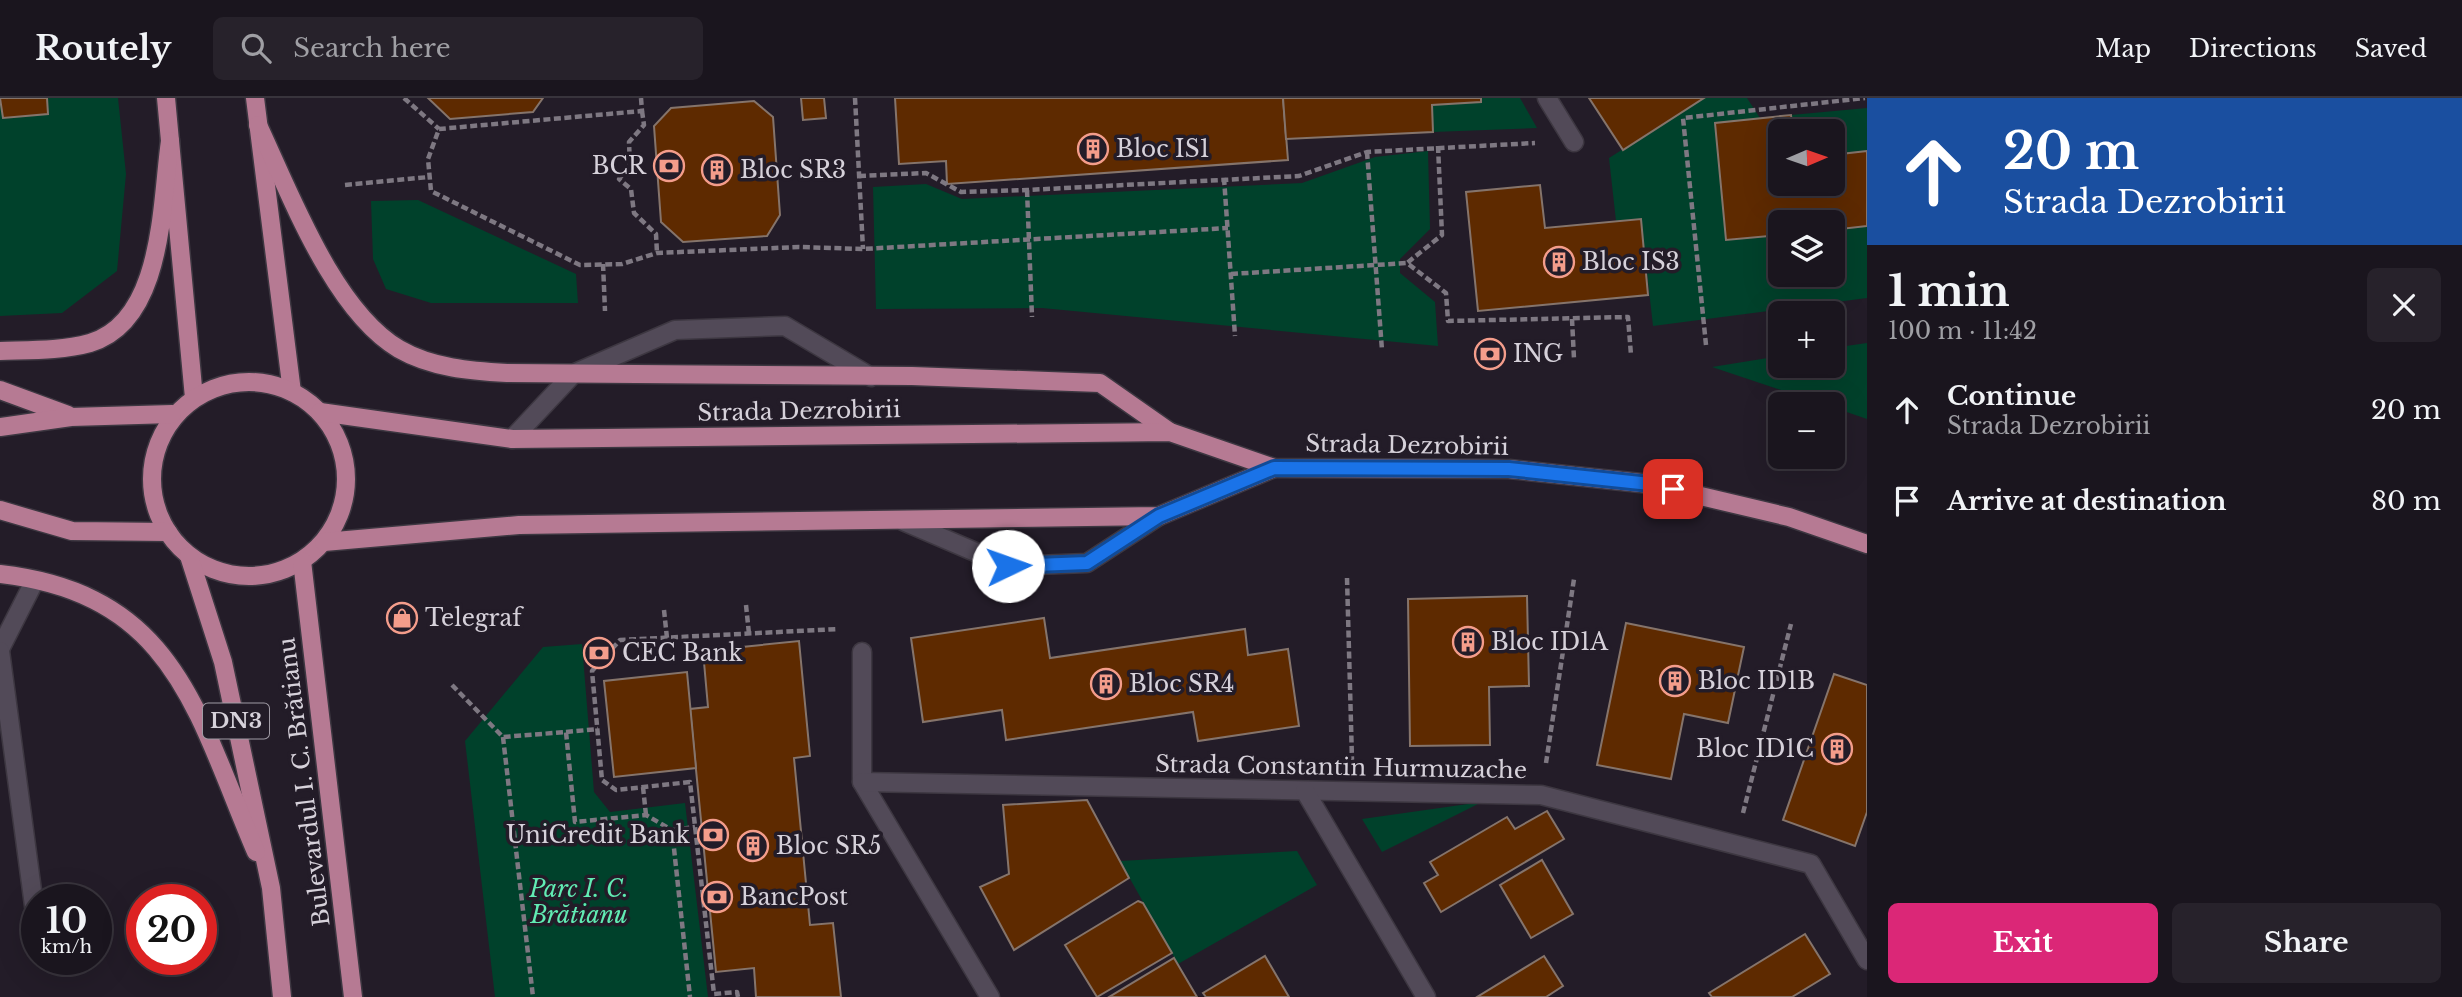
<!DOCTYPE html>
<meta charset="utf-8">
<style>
:root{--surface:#1a151e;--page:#27222b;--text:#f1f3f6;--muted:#9f9fa4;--line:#38343c;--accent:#db2777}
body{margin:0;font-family:"Libre Baskerville",serif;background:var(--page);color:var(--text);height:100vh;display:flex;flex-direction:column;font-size:26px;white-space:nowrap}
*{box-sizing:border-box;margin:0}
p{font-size:23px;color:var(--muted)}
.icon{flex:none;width:38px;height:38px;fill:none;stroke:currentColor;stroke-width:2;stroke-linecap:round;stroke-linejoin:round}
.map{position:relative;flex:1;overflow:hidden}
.panel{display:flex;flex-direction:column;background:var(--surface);width:595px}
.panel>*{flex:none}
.top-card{background:#1a4fa0;color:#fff;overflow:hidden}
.needle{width:46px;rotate:88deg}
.buttons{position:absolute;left:1768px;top:21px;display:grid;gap:14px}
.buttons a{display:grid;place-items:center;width:77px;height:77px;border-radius:10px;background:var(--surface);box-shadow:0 7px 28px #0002,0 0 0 2px var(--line);font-size:35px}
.speed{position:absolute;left:21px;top:786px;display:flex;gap:14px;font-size:35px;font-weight:700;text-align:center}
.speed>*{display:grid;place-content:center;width:91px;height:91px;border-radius:50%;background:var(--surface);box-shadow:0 7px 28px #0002,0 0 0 2px var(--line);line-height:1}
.speed small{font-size:18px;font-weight:400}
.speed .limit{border:10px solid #d22;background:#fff;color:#111}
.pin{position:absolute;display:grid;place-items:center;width:60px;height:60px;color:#fff;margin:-30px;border-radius:14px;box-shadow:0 4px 10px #0006}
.me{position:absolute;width:77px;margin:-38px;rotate:87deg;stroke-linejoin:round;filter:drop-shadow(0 0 5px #0008)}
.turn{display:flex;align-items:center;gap:24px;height:147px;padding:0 21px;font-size:32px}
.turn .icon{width:91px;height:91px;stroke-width:2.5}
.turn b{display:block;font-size:49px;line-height:60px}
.round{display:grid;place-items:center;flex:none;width:74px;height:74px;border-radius:10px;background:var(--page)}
.head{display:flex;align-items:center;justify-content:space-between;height:119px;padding:0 21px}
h1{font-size:42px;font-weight:800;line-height:52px}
.button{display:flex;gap:14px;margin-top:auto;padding:14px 21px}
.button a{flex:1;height:80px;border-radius:10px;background:var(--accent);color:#fff;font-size:28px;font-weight:800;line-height:80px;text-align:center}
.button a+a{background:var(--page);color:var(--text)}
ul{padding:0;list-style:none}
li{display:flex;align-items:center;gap:21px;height:91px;padding:0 21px}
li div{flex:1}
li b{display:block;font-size:26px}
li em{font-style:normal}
header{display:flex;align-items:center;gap:42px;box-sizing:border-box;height:98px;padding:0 35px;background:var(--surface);border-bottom:2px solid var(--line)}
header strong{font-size:33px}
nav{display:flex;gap:38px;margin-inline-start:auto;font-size:24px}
.search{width:490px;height:63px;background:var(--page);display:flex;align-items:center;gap:18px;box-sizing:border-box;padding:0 24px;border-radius:10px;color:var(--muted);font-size:26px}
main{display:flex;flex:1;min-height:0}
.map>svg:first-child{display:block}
.green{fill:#00412b}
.building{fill:#5e2a00;stroke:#85746b;stroke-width:2}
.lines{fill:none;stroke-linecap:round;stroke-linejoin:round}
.minor-casing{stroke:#3d3741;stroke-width:21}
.major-casing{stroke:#3d3741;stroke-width:21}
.path{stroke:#7e7882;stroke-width:4.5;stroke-dasharray:7 3.5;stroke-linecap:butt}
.minor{stroke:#524a58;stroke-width:18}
.major{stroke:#b67a93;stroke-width:18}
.route-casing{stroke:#114b97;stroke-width:18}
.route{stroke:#1a73e8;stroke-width:12}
.labels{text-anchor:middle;stroke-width:7;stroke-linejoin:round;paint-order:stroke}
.shield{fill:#231c28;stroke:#a09ba5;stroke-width:2}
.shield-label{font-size:21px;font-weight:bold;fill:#d6d1da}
.poi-label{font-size:23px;fill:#d6d1da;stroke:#231c28;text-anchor:start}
.street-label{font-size:23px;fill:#d6d1da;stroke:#231c28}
.park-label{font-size:23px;font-style:italic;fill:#61ebb3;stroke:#231c28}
</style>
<header>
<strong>Routely</strong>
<div class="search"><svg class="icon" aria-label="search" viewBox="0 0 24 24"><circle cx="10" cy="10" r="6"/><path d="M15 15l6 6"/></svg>Search here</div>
<nav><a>Map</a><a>Directions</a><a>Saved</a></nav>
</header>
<main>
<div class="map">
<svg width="1867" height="899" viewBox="0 0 1867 899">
<rect width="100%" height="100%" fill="#231c28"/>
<g class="green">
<path d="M0,0l3,20 45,-4 -1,-16h71l8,76 -9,97 -55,42 -62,3z"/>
<path d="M1481,0h39l17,30 -104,4 -1,-27 48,-3z"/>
<path d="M1704,0h43l13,20 -45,5 11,117 54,-5v40h52v-45l35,-4v72l-214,28 -12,-107 -25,2 -7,-63z"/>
<path d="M1867,10v43l-35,4v-24h-39l-2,-16z"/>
<path d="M1428,53l2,78 -30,30v14l35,29 3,44 -396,-38 -166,1 -3,-122 53,-3 36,15 340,-16 73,-26z"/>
<path d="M418,102l158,74 2,29h-147l-45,-14 -13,-30 -2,-58z"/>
<path d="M1867,245v76l-35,-12v-3h-9l-111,-37 68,-11v10h52v-18z"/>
<path d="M582,546l12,148 16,20 75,-9 23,194h-213l-30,-256 78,-94z"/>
<path d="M1482,704l-100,50 -20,-33z"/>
<path d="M1297,753l20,34 -139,79 -58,-103z"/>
</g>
<g class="building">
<path d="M0,0h47l1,16 -45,4z"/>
<path d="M543,0l-10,14 -83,7 -22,-21z"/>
<path d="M801,0h23l2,20 -23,2z"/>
<path d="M895,0h388l5,62 -341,24 -1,-23 -47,3z"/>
<path d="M1283,0h198v4l-49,3 1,27 -147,7z"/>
<path d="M1589,0h115l-81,52z"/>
<path d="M754,3l19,16 7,98 -13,21 -84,6 -22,-20 -7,-96 17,-18z"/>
<path d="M1791,17l2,16h-13v53h52v-29l35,-4v75l-35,4v-8h-52v13l-54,5 -11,-117z"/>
<path d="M1540,87l5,43 96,-9 7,76 -170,16 -12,-119z"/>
<path d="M1527,498l2,90 -40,1 1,58 -80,1 -2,-147z"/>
<path d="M1044,520l6,40 195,-29 3,26 40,-6 11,77 -101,15 -5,-29 -187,28 -4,-30 -79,12 -12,-84z"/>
<path d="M1626,525l118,24 -16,76 -44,-9 -13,65 -74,-14z"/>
<path d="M799,543l11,115 -16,2 16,167 23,-2 8,74h-85l-2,-29 -38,4 -26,-263 18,-2 -5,-56z"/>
<path d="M687,574l9,96 -82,9 -10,-96z"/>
<path d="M1834,576l33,11v127l-12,34 -72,-26z"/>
<path d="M1087,702l42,78 -115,72 -34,-63 29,-13 -6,-69z"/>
<path d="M1547,713l17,28 -123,73 -17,-29 14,-8 -8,-13 77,-45 8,12z"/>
<path d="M1542,762l31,54 -42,24 -31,-53z"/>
<path d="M1138,803l5,2 29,50 -75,44 -32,-52z"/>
<path d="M1805,836l25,40 -38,23h-80l-3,-4z"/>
<path d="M1265,858l24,41h-83l-3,-4z"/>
<path d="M1544,858l19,30 -17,11h-69z"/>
<path d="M1174,860l23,39h-88z"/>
</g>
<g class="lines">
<g class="minor-casing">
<g id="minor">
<path d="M1547,0l27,44"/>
<path d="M512,341l61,-65 102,-44 110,-4 86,51"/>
<path d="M903,423l105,45 79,-3 72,-47"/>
<path d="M0,551l35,-69"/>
<path d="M0,553l37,277"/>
<path d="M862,554v130l128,215"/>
<path d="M862,684l679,13 270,69 56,96"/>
<path d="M1305,693l121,206"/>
</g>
</g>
<g class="major-casing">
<g id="major">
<path d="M166,0l28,300"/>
<path d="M255,0l37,294"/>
<path d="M258,27c32,68 75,185 141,224 33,19 72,22 108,24l405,3 188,7 70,49"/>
<path d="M0,253c30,-1 61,0 90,-8 74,-22 71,-140 80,-202"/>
<circle cx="249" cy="381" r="97"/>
<path d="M0,292l68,25"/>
<path d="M320,314l192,27 658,-7 104,36 235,1 141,15 139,33 78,27"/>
<path d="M0,329l71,-10 101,-3"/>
<path d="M0,412l72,21 96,1"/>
<path d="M324,444l195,-17 640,-9 115,-48"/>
<path d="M189,458l34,106 48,226 11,109"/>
<path d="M302,463l51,436"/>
<path d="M0,476c175,20 196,138 256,278"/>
</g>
</g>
<g class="path">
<path d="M404,0l35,31"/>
<path d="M641,0l1,13 -203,18 -11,30 3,32 149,74 42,-1 35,-11 142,-6 64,2 365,-21"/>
<path d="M855,0l8,151"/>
<path d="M642,13l2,14 -15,17 1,24 -11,13 12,10 3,24 22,21 1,19"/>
<path d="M1438,48l4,89 -35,28 39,30 2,28 180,-4 3,38"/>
<path d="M1367,54l15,198"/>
<path d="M859,78l67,-3 35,19 66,-2 272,-14 68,-24 168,-9"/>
<path d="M1224,80l11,158"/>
<path d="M345,87l84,-8"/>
<path d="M1027,92l5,127"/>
<path d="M603,166l2,47"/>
<path d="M1231,176l176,-11"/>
<path d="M1572,221l2,40"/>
<path d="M1706,247l-23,-227 182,-20"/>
<path d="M1347,480l5,182"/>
<path d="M746,507l3,29"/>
<path d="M664,512l3,28"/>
<path d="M452,587l51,52 63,-5 9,90 71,-7 26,15 18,167"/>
<path d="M566,634l32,-3"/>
<path d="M503,639l30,260"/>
<path d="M1546,665l28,-184"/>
<path d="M643,689l3,28"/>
<path d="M1743,715l48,-189"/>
<path d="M672,732l23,-3"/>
<path d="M738,899l-1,-5 -23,2 -24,-212 -74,8 -14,-10 -10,-109 28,-31 218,-11"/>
</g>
<use href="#minor" class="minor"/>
<use href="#major" class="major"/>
</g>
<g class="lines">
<g class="route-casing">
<path id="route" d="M1008,468l79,-3 72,-47 115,-48 235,1 141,15 23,5"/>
</g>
<use href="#route" class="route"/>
</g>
<defs>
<g id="building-ring" transform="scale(1.575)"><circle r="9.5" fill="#231c28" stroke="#f49d8b" stroke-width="1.5"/><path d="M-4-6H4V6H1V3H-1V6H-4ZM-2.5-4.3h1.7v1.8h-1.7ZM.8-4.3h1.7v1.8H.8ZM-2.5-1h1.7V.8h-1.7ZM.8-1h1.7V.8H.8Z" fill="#f49d8b"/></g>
<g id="bank-ring" transform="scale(1.575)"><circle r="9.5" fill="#231c28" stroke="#f49d8b" stroke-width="1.5"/><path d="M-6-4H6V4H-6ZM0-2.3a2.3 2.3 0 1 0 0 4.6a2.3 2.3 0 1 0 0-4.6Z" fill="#f49d8b"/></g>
<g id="shop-ring" transform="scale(1.575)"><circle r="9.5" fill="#231c28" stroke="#f49d8b" stroke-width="1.5"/><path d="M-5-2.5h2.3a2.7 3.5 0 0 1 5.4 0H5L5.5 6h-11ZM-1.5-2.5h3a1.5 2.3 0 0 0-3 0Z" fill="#f49d8b"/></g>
</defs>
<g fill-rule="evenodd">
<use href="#building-ring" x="1093" y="51"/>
<use href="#bank-ring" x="669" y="68"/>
<use href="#building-ring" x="717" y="72"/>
<use href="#building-ring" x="1559" y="164"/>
<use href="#bank-ring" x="1490" y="256"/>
<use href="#shop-ring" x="402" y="520"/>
<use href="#building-ring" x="1468" y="544"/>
<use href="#bank-ring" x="599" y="555"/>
<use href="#building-ring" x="1675" y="583"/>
<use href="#building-ring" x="1106" y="586"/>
<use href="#building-ring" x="1837" y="651"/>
<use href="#bank-ring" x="713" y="737"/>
<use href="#building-ring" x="753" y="748"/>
<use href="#bank-ring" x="717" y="799"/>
</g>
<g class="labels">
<rect class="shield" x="203" y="605.5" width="66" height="35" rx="5"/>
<g class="shield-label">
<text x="236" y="630">DN3</text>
</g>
<g class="poi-label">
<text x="1116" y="59">Bloc IS1</text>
<text x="646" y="76" text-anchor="end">BCR</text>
<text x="740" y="80">Bloc SR3</text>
<text x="1582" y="172">Bloc IS3</text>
<text x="1513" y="264">ING</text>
<text x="425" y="528">Telegraf</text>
<text x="1491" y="552">Bloc ID1A</text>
<text x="622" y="563">CEC Bank</text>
<text x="1698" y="591">Bloc ID1B</text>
<text x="1129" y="594">Bloc SR4</text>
<text x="1814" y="659" text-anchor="end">Bloc ID1C</text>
<text x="690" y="745" text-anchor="end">UniCredit Bank</text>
<text x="776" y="756">Bloc SR5</text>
<text x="740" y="807">BancPost</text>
</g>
<g class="street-label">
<text transform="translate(799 313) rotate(-1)" y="8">Strada Dezrobirii</text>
<text transform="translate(1407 347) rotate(1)" y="8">Strada Dezrobirii</text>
<text transform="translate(1341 669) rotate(1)" y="8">Strada Constantin Hurmuzache</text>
<text transform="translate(304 684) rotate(-97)" y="8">Bulevardul I. C. Brătianu</text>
</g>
<g class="park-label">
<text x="579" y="799">Parc I. C.<tspan x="579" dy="26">Brătianu</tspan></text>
</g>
</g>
</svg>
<div class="buttons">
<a><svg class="needle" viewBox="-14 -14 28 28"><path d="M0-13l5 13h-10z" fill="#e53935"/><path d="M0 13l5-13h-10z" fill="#9f9fa4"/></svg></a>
<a><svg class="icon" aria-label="layers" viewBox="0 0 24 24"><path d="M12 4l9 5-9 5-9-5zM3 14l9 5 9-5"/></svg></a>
<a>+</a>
<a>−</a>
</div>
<div class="speed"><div>10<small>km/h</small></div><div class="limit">20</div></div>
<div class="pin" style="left:1673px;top:391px;background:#d93025"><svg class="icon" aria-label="arrive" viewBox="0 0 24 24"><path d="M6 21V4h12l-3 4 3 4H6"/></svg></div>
<svg class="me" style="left:1008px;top:468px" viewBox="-20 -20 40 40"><circle r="19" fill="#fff"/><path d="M0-13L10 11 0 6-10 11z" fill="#1a73e8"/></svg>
</div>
<section class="panel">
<div class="top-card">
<div class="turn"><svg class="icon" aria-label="ahead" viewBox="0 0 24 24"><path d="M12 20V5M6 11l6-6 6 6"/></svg><div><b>20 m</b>Strada Dezrobirii</div></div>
</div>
<div class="head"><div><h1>1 min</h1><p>100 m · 11:42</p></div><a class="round"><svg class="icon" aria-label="close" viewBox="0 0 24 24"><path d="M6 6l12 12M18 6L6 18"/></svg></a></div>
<ul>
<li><svg class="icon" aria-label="ahead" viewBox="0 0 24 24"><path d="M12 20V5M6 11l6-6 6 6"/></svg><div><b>Continue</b><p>Strada Dezrobirii</p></div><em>20 m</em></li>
<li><svg class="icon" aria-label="arrive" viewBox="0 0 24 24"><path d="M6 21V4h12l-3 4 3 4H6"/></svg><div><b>Arrive at destination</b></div><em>80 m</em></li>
</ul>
<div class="button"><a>Exit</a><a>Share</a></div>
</section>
</main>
